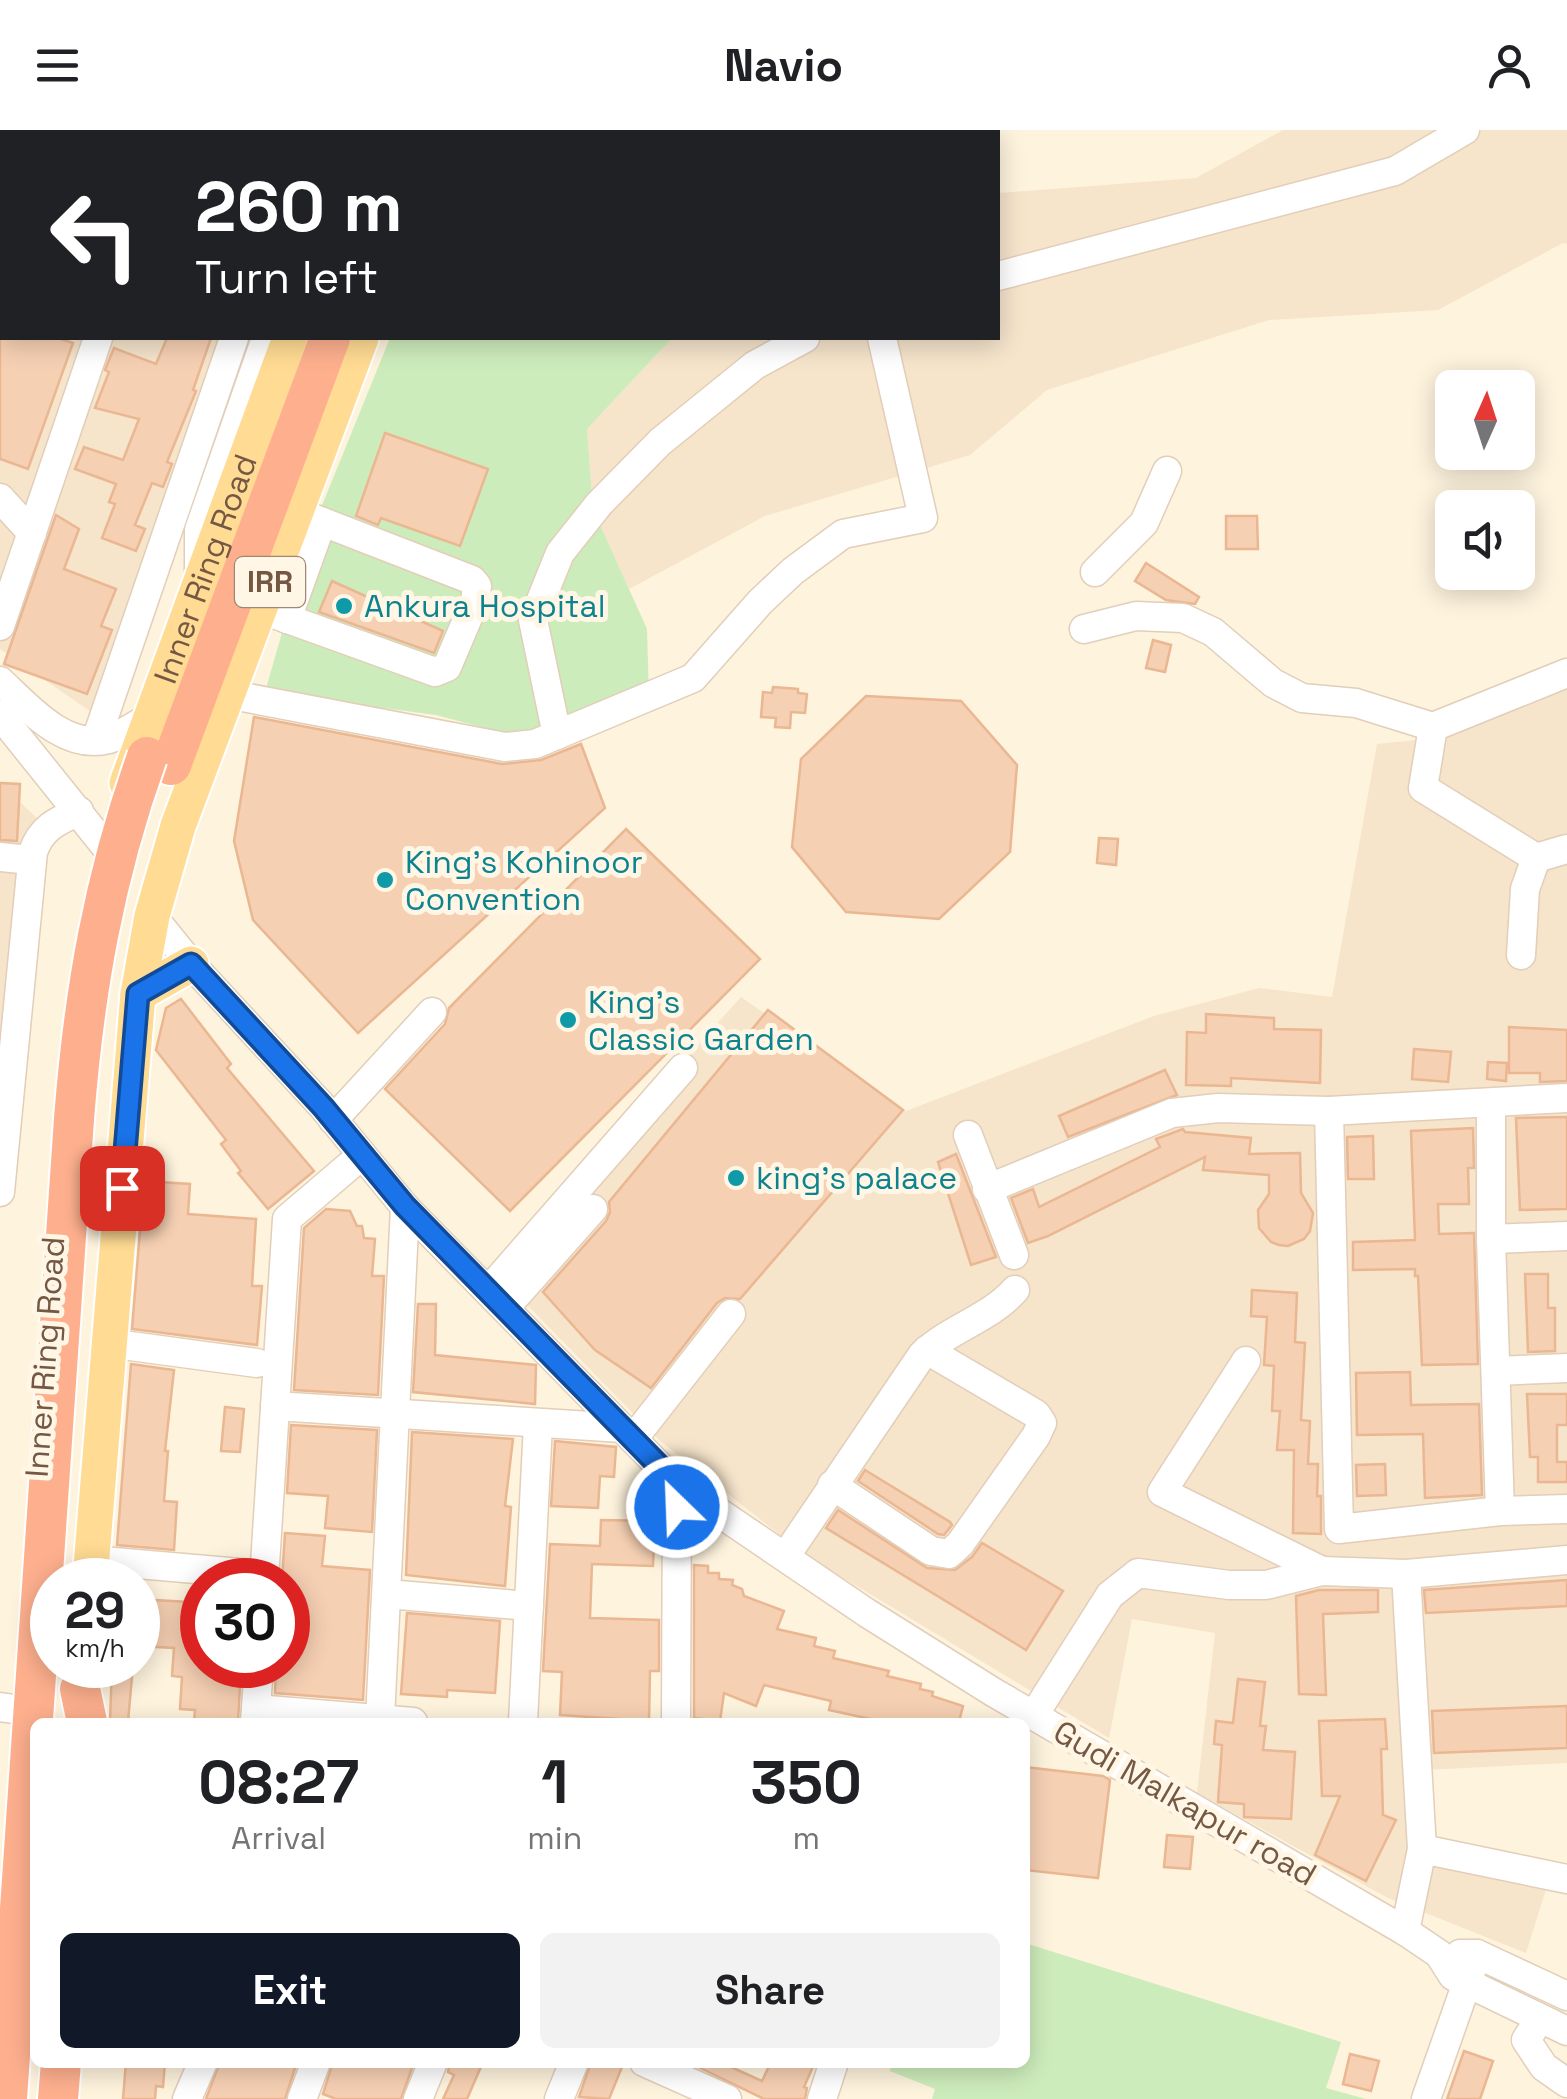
<!DOCTYPE html>
<style>
:root{--surface:#fff;--page:#f2f2f2;--text:#202124;--muted:#757577;--accent:#111827}
body{margin:0;font-family:"Space Grotesk",sans-serif;background:var(--page);color:var(--text);height:100vh;display:flex;flex-direction:column;font-size:38px;white-space:nowrap}
*{box-sizing:border-box;margin:0}
p{font-size:32px;color:var(--muted)}
.icon{flex:none;width:55px;height:55px;fill:none;stroke:currentColor;stroke-width:2;stroke-linecap:round;stroke-linejoin:round}
.map{position:relative;flex:1;overflow:hidden}
.panel{position:absolute;left:30px;top:1588px;width:1000px;height:350px;display:flex;flex-direction:column;background:var(--surface);border-radius:15px;box-shadow:0 5px 25px #0003}
.panel>*{flex:none}
.top-card{position:absolute;left:0px;top:0px;width:1000px;height:210px;box-shadow:0 5px 25px #0003;background:#202124;color:#fff;overflow:hidden}
.needle{width:65px;rotate:3deg}
.buttons{position:absolute;left:1435px;top:240px;display:grid;gap:20px}
.buttons a{display:grid;place-items:center;width:100px;height:100px;border-radius:15px;background:var(--surface);box-shadow:0 5px 25px #0003;font-size:50px}
.speed{position:absolute;left:30px;top:1428px;display:flex;gap:20px;font-size:50px;font-weight:700;text-align:center}
.speed>*{display:grid;place-content:center;width:130px;height:130px;border-radius:50%;background:var(--surface);box-shadow:0 5px 25px #0003;line-height:1}
.speed small{font-size:25px;font-weight:400}
.speed .limit{border:15px solid #d22;background:#fff;color:#111}
.pin{position:absolute;display:grid;place-items:center;width:85px;height:85px;color:#fff;margin:-42px;border-radius:20px;box-shadow:0 5px 15px #0006}
.me{position:absolute;width:110px;margin:-55px;rotate:336deg;stroke-linejoin:round;filter:drop-shadow(0 0 8px #0008)}
.turn{display:flex;align-items:center;gap:35px;height:210px;padding:0 30px;font-size:45px}
.turn .icon{width:130px;height:130px;stroke-width:2.5}
.turn b{display:block;font-size:70px;line-height:85px}
.eta{display:flex;justify-content:space-evenly;align-items:center;height:170px;text-align:center}
.eta b{font-size:60px;font-weight:700;line-height:70px}
.primary-button{display:flex;gap:20px;margin-top:auto;padding:20px 30px}
.primary-button a{flex:1;height:115px;border-radius:15px;background:var(--accent);color:#fff;font-size:40px;font-weight:700;line-height:115px;text-align:center}
.primary-button a+a{background:var(--page);color:var(--text)}
header{display:flex;justify-content:space-between;align-items:center;height:130px;padding:0 30px;background:var(--surface);font-size:45px;font-weight:700}
.map>svg:first-child{display:block}
.residential{fill:#f6e4cb}
.green{fill:#cdecbb}
.building{fill:#f6d0b3;stroke:#eab792;stroke-width:2.5}
.lines{fill:none;stroke-linecap:round;stroke-linejoin:round}
.minor-casing{stroke:#e2ceb9;stroke-width:31}
.major-casing{stroke:#fff;stroke-width:39}
.highway-casing{stroke:#fff;stroke-width:44}
.minor{stroke:#fff;stroke-width:28}
.major{stroke:#ffdb93;stroke-width:35}
.highway{stroke:#feb08e;stroke-width:40}
.highway-bridge-casing{stroke:#fff;stroke-width:44;stroke-linecap:butt}
.highway-bridge{stroke:#feb08e;stroke-width:40}
.route-casing{stroke:#114b97;stroke-width:25}
.route{stroke:#1a73e8;stroke-width:18}
.culture-dot{fill:#0f9aa8;stroke:#fff6e5;stroke-width:4}
.labels{text-anchor:middle;stroke-width:10;stroke-linejoin:round;paint-order:stroke}
.shield{fill:#fff6e5;stroke:#9e8774;stroke-width:2.5}
.shield-label{font-size:30px;font-weight:bold;fill:#755844}
.street-label{font-size:32px;fill:#755844;stroke:#fff6e5}
.culture-label{font-size:32px;fill:#0d838f;stroke:#fff6e5;text-anchor:start}
</style>
<header><svg class="icon" aria-label="menu" viewBox="0 0 24 24"><path d="M4 6h16M4 12h16M4 18h16"/></svg>Navio<svg class="icon" aria-label="person" viewBox="0 0 24 24"><circle cx="12" cy="8" r="4"/><path d="M4 21q1-7 8-7t8 7"/></svg></header>
<div class="map">
<svg width="1567" height="1969" viewBox="0 0 1567 1969">
<rect width="100%" height="100%" fill="#fef3dd"/>
<g class="residential">
<path d="M0,0h302l-300,2v206h229l-131,380 -100,-69z"/>
<path d="M1283,0h284v114l-4,-1 -125,67 -169,10 -222,70 -77,65 -205,61 -136,73 -36,-80 -6,-80 85,-91h326v-145l198,-15z"/>
<path d="M1567,558v1075l-165,8 5,64 140,51 -21,67 -138,-55 -191,-105 18,-160 -83,-14 -23,119 -302,-182 -148,-116 -165,-169 247,-274 165,114 248,-95 105,-28 73,9 45,-253 58,-6z"/>
<path d="M0,653l44,42 -44,310z"/>
</g>
<g class="green">
<path d="M469,0h340l1,2h-342z"/>
<path d="M390,208h282l-85,91 6,80 54,120 2,68 -123,42 -90,-24 -171,-23 45,-157z"/>
<path d="M1025,1813l316,99 -15,46 40,11h-434l3,-10 -45,-18 1,-8 134,-1z"/>
</g>
<g class="building">
<path d="M0,208h58l15,5 -45,126 -28,-10z"/>
<path d="M167,208h44l-18,52 3,1 -29,71 5,2 -9,23 -11,-4 -17,42 10,4 -9,22 -34,-13 13,-34 -6,-2 7,-18 -41,-15 9,-22 39,13 16,-41 -44,-11 14,-36 -4,-2 9,-22 42,16z"/>
<path d="M385,303l103,36 -28,77 -79,-28 -3,7 -22,-9z"/>
<path d="M56,385l23,14 -15,40 52,20 -15,37 11,4 -25,64 -83,-30z"/>
<path d="M1226,386h31l1,33h-32z"/>
<path d="M1146,433l53,34 -4,7 -29,-4 -31,-19z"/>
<path d="M332,451l111,50 -9,22 -115,-41z"/>
<path d="M1153,510l18,5 -6,27 -19,-4z"/>
<path d="M773,557l25,2v4l9,1 -2,19 -14,-1 -1,16 -15,-1 1,-9 -15,-1 2,-25 9,1z"/>
<path d="M866,566l95,5 56,64 -7,87 -71,67 -93,-7 -54,-65 9,-88z"/>
<path d="M254,587l248,47 39,-4 40,-16 24,64 -247,225 -105,-113 -19,-79z"/>
<path d="M0,653l20,1 -3,57 -17,-1z"/>
<path d="M626,699l134,130 -250,252 -125,-122 60,-65 4,-16z"/>
<path d="M1099,708l19,1 -2,26 -19,-2z"/>
<path d="M181,869l50,65 -4,4 87,103 -46,38 -30,-36 3,-2 -20,-27 5,-4 -70,-90 10,-42z"/>
<path d="M768,880l135,100 -163,189 -15,-1 -8,5 -66,85 -56,-38 -52,-58 63,-71 4,-9 -1,-10z"/>
<path d="M1206,884l68,4v11l47,1 -1,53 -89,-5v8l-45,-1 1,-53 19,1z"/>
<path d="M1509,897l58,3v51l-27,1v-9h-31z"/>
<path d="M1414,919l37,3 -3,30 -36,-3z"/>
<path d="M1488,932l19,1 -1,18 -19,-2z"/>
<path d="M1165,940l12,25 -109,42 -9,-21z"/>
<path d="M1567,987v92l-47,1 -4,-92z"/>
<path d="M1473,998l1,40h-6l1,36h-31l1,30 35,-1 4,131 -56,1 -4,-89h-3v-7l-62,1v-28l62,-2 -4,-109z"/>
<path d="M1183,999l2,3 66,6 -2,16 51,-1 1,40 12,20 -3,18 -6,8 -16,7 -9,-1 -8,-3 -12,-14 -1,-18 11,-16v-19l-66,-5 2,-13 -157,79 -20,7 -17,-45 22,-9 6,18 121,-60 -4,-8z"/>
<path d="M1373,1006l1,43h-26l-1,-42z"/>
<path d="M956,1024l40,103 -25,8 -33,-103z"/>
<path d="M144,1051l46,3 -2,30 68,5 -4,67h10l-5,59 -125,-16z"/>
<path d="M326,1079l24,2 7,15h5l2,12 11,1 -3,37h12l-6,119 -84,-5 10,-162z"/>
<path d="M1525,1144h23v34h7v43l-27,1z"/>
<path d="M1252,1160l45,3 -2,49 10,1 -4,77 9,1 -2,43h10l-1,32h4v38l-28,-1 1,-83h-17l3,-39h-8l2,-45 -10,-1 3,-48 -16,-1z"/>
<path d="M418,1174h18l-1,51 101,10 -1,39 -122,-12z"/>
<path d="M131,1234l43,6 -9,81h3l-4,50 13,1 -3,48 -57,-5z"/>
<path d="M1410,1242l1,33 68,-1 3,91 -57,3 -2,-64 -66,1 -1,-62z"/>
<path d="M1527,1264h40v31h-10v37h10v20h-29v-25h-8z"/>
<path d="M225,1277l19,2 -4,43 -19,-1z"/>
<path d="M291,1295l86,5 -5,102 -47,-4 3,-32 -41,-3z"/>
<path d="M412,1302l101,7 -8,67 6,1 -6,79 -99,-11z"/>
<path d="M555,1311l61,6 -2,30 -14,-1 -2,32 -47,-2z"/>
<path d="M1385,1334l1,31 -29,1 -1,-31z"/>
<path d="M865,1340l85,52 2,3 -8,10 -6,-1 -80,-53z"/>
<path d="M838,1380l89,58 28,2 17,-13 10,-14 81,48 -37,59 -200,-122z"/>
<path d="M601,1390l54,1 -2,45 -61,-2 -2,54 69,2v51h-9l-1,50 -89,-6 2,-43 -19,-1 7,-127 50,2z"/>
<path d="M285,1403l40,3 -3,30 48,4 -7,130 -88,-7 1,-28h12v-85h-6z"/>
<path d="M694,1435l14,1v7h11v6l14,1 -1,5 10,4 2,7 40,15 -7,18 39,9 -2,8 21,5 -2,7 56,13 -2,5 34,8 -1,5 13,3 -1,4 31,10 -4,16h-75l-55,-12 2,-9 -67,-16 -8,21 -32,-13 -4,28 -26,-3z"/>
<path d="M1567,1450v26l-141,7 -2,-23z"/>
<path d="M1319,1460h59v22l-55,2 3,81 -27,-1 -3,-98z"/>
<path d="M138,1469l50,3 -1,10 15,1v52h37l2,3 -3,54h-44l1,-12 -15,-1 2,-32 -10,-1 2,-28 -36,-2z"/>
<path d="M407,1483l93,8 -5,72 -48,-3v7l-46,-3z"/>
<path d="M112,1535h21l-5,57h-18z"/>
<path d="M1238,1549l27,3 -5,44h6l-3,24 32,2 -4,67 -47,-2v-13l-26,-2 4,-57 -8,-1 2,-23 17,2z"/>
<path d="M1567,1576v42l-133,5 -2,-42z"/>
<path d="M1385,1589l2,30h-6l2,66 13,5 -30,61 -51,-26 25,-59h-18l-3,-75z"/>
<path d="M1025,1637l78,9 7,4 -12,98 -73,-8z"/>
<path d="M1167,1705l26,2 -3,32 -26,-2z"/>
<path d="M1464,1921l29,10 -13,38h-33z"/>
<path d="M1350,1924l29,7 -8,30 -28,-7z"/>
<path d="M126,1932h39l-2,25 -7,-1 -1,13h-32z"/>
<path d="M220,1932h77l-12,37h-79z"/>
<path d="M333,1932h81l-13,37h-65l-13,-5z"/>
<path d="M450,1932h33l-16,37h-24l11,-24 -6,-3z"/>
<path d="M591,1932h33l-15,37 -30,-2z"/>
<path d="M688,1932h32l42,19 9,-19h44l-11,25 3,1 -2,11h-41z"/>
</g>
<g class="lines">
<g class="minor-casing">
<g id="minor">
<path d="M171,2l1,-2"/>
<path d="M304,2l1,-2"/>
<path d="M337,2l1,-2"/>
<path d="M0,137l2,-1"/>
<path d="M998,146l397,-105 70,-41"/>
<path d="M0,368l32,35"/>
<path d="M1095,442l49,-49 23,-52"/>
<path d="M199,445v-45l67,-192"/>
<path d="M260,479l175,63 12,-5 28,-66 2,-15 -5,-6 -175,-68"/>
<path d="M287,489l35,-97"/>
<path d="M0,496l98,-288"/>
<path d="M1084,499l52,-13 47,2 30,14 60,51 29,15 54,5 77,24 134,-54"/>
<path d="M0,551c29,27 65,70 109,58 15,-5 30,-16 43,-23"/>
<path d="M227,564l278,53 30,-3 158,-66 67,-76 33,-31 50,-37 80,-16 -41,-180"/>
<path d="M0,585l106,132"/>
<path d="M1433,597l-10,61 113,70"/>
<path d="M557,605l-24,-115 27,-67 39,-49 61,-62 95,-77 50,-27"/>
<path d="M96,610l138,-402"/>
<path d="M0,727l31,3"/>
<path d="M152,786l39,48 132,143 82,100 272,277 190,129 126,79 412,239 34,23 14,22 114,55"/>
<path d="M1521,825l4,-66 11,-31 31,-9"/>
<path d="M1491,973v136l9,272"/>
<path d="M1329,981l10,418 161,-18 67,-2"/>
<path d="M333,990l99,-108"/>
<path d="M968,1005l46,120"/>
<path d="M987,1059l185,-76 46,-5 111,3 238,-13"/>
<path d="M0,1062l33,-340c8,-24 24,-31 46,-41"/>
<path d="M1491,1109l76,-3"/>
<path d="M488,1161l195,-223"/>
<path d="M505,1178l88,-99"/>
<path d="M108,1213l149,20"/>
<path d="M1246,1231l-84,131 160,79"/>
<path d="M1496,1241l71,-3"/>
<path d="M275,1276l347,22"/>
<path d="M633,1309l98,-125"/>
<path d="M832,1355l99,66 18,3 11,-10 76,-108 6,-13 -6,-9 -109,-64"/>
<path d="M785,1427l137,-202c28,-27 67,-36 93,-65"/>
<path d="M91,1430l173,15"/>
<path d="M264,1450l23,-361 75,-64"/>
<path d="M387,1464l142,12"/>
<path d="M0,1577l28,4"/>
<path d="M256,1579l157,13"/>
<path d="M1034,1585l76,-120 28,-22 91,12h37l56,-14 84,3 161,-14"/>
<path d="M380,1589l25,-512"/>
<path d="M255,1592l4,-57"/>
<path d="M523,1592l15,-298"/>
<path d="M676,1592l1,-238"/>
<path d="M1422,1719l145,30"/>
<path d="M1405,1801l17,-82 -16,-275"/>
<path d="M1460,1824h17l90,42"/>
<path d="M1539,1890l-13,20 18,27 23,16"/>
<path d="M644,1932l83,37"/>
<path d="M187,1969l16,-37"/>
<path d="M302,1969l14,-37"/>
<path d="M418,1969l15,-37"/>
<path d="M559,1969l15,-37"/>
<path d="M822,1969l12,-37"/>
<path d="M1426,1969l51,-145"/>
</g>
</g>
<g class="major-casing">
<g id="major">
<path d="M357,2l1,-2"/>
<path d="M431,2v-2"/>
<path id="s1" d="M127,653l163,-445"/>
<path d="M138,864l53,-30"/>
<path d="M90,1450l48,-586 14,-78 26,-90 183,-488"/>
</g>
</g>
<g class="highway-casing">
<g id="highway">
<path d="M400,2l1,-2"/>
<path d="M171,635l159,-427"/>
<path d="M80,1559l7,33"/>
<path d="M7,1969l67,-980"/>
<path d="M58,1969l3,-37"/>
</g>
</g>
<use href="#minor" class="minor"/>
<use href="#major" class="major"/>
<use href="#highway" class="highway"/>
<g class="highway-bridge-casing">
<path id="highway-bridge" d="M74,989c10,-128 30,-242 73,-362"/>
</g>
<use href="#highway-bridge" class="highway-bridge"/>
</g>
<g class="lines">
<g class="route-casing">
<path id="route" d="M122,1058l16,-194 53,-30 132,143 82,99 272,278v23"/>
</g>
<use href="#route" class="route"/>
</g>
<g class="culture-dot">
<circle cx="344" cy="476" r="10"/>
<circle cx="385" cy="750" r="10"/>
<circle cx="568" cy="890" r="10"/>
<circle cx="736" cy="1048" r="10"/>
</g>
<g class="labels">
<rect class="shield" x="235" y="427" width="70" height="50" rx="8"/>
<g class="shield-label">
<text x="270" y="462">IRR</text>
</g>
<g class="street-label">
<text dy="11" stroke="none"><textPath href="#s1" startOffset="228">Inner Ring Road</textPath></text>
<text transform="translate(45 1227) rotate(-86)" y="11">Inner Ring Road</text>
<text transform="translate(1185 1673) rotate(30)" y="11">Gudi Malkapur road</text>
</g>
<g class="culture-label">
<text x="364" y="487">Ankura Hospital</text>
<text x="405" y="743">King's Kohinoor<tspan x="405" dy="37">Convention</tspan></text>
<text x="588" y="883">King's<tspan x="588" dy="37">Classic Garden</tspan></text>
<text x="756" y="1059">king's palace</text>
</g>
</g>
</svg>
<div class="buttons">
<a><svg class="needle" viewBox="-14 -14 28 28"><path d="M0-13l5 13h-10z" fill="#e53935"/><path d="M0 13l5-13h-10z" fill="#757577"/></svg></a>
<a><svg class="icon" aria-label="sound" viewBox="0 0 24 24"><path d="M4 9h4l5-4v14l-5-4H4zM17 9q2 3 0 6"/></svg></a>
</div>
<div class="speed"><div>29<small>km/h</small></div><div class="limit">30</div></div>
<div class="pin" style="left:122px;top:1058px;background:#d93025"><svg class="icon" aria-label="arrive" viewBox="0 0 24 24"><path d="M6 21V4h12l-3 4 3 4H6"/></svg></div>
<svg class="me" style="left:677px;top:1377px" viewBox="-20 -20 40 40"><circle r="17" fill="#1a73e8" stroke="#fff" stroke-width="3"/><path d="M0-11L8 9 0 5-8 9z" fill="#fff"/></svg>
<div class="top-card">
<div class="turn"><svg class="icon" aria-label="left" viewBox="0 0 24 24"><path d="M17 20v-9H6M10 6l-5 5 5 5"/></svg><div><b>260 m</b>Turn left</div></div>
</div>
<section class="panel">
<div class="eta">
<div><b>08:27</b><p>Arrival</p></div>
<div><b>1</b><p>min</p></div>
<div><b>350</b><p>m</p></div>
</div>
<div class="primary-button"><a>Exit</a><a>Share</a></div>
</section>
</div>
